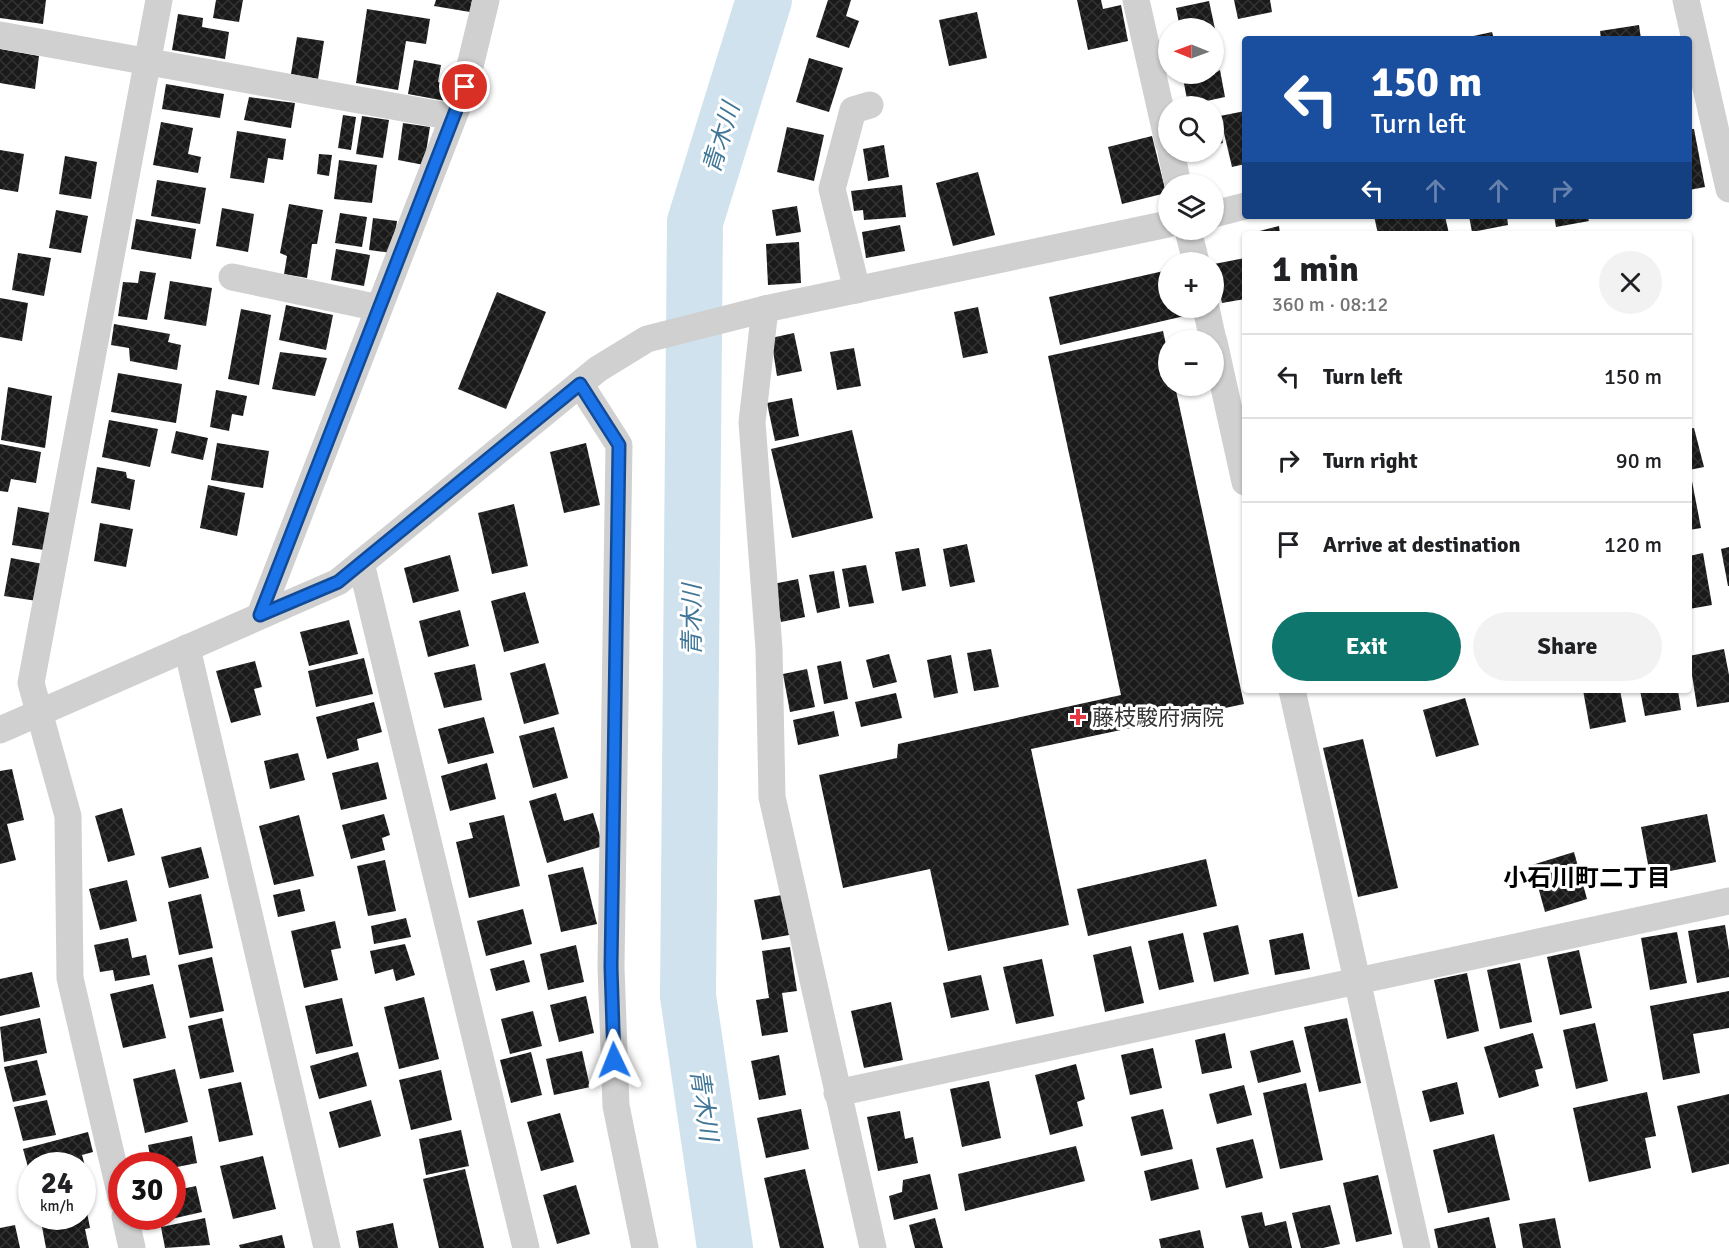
<!DOCTYPE html>
<meta charset="utf-8">
<style>
:root{--surface:#fff;--page:#f2f2f2;--text:#202124;--muted:#757577;--line:#e0e0e0;--accent:#0f766e}
body{margin:0;font-family:Signika,"Noto Sans JP",sans-serif;background:var(--page);color:var(--text);height:100vh;display:flex;flex-direction:column;font-size:22px;white-space:nowrap}
*{box-sizing:border-box;margin:0}
p{font-size:20px;color:var(--muted)}
.icon{flex:none;width:33px;height:33px;fill:none;stroke:currentColor;stroke-width:2;stroke-linecap:round;stroke-linejoin:round}
.map{position:relative;flex:1;overflow:hidden}
.side{position:absolute;left:1242px;top:231px;width:450px;height:462px;display:flex;flex-direction:column;background:var(--surface);border-radius:6px;box-shadow:0 2px 4px #0004}
.side>*{flex:none}
.hud{position:absolute;left:1242px;top:36px;width:450px;height:183px;border-radius:6px;box-shadow:0 2px 4px #0004;background:#1a4fa0;color:#fff;overflow:hidden}
.needle{width:39px;rotate:271deg}
.tools{position:absolute;left:1158px;top:18px;display:grid;gap:12px}
.tools a{display:grid;place-items:center;width:66px;height:66px;border-radius:50%;background:var(--surface);box-shadow:0 2px 4px #0004;font-size:30px}
.speed{position:absolute;left:18px;top:1152px;display:flex;gap:12px;font-size:30px;font-weight:700;text-align:center}
.speed>*{display:grid;place-content:center;width:78px;height:78px;border-radius:50%;background:var(--surface);box-shadow:0 2px 4px #0004;line-height:1}
.speed small{font-size:15px;font-weight:400}
.speed .limit{border:9px solid #d22;background:#fff;color:#111}
.pin{position:absolute;display:grid;place-items:center;width:51px;height:51px;color:#fff;margin:-26px;border:3px solid #fff;border-radius:50%;box-shadow:0 2px 6px #0007}
.me{position:absolute;width:66px;margin:-33px;rotate:358deg;stroke-linejoin:round;filter:drop-shadow(0 0 4px #0008)}
.turn{display:flex;align-items:center;gap:21px;height:126px;padding:0 30px;font-size:27px}
.turn .icon{width:78px;height:78px;stroke-width:2.5}
.turn b{display:block;font-size:42px;line-height:51px}
.lanes{display:flex;align-items:center;height:57px;padding:0 30px;background:#0003;justify-content:center;gap:30px;direction:ltr}
.lanes .off{opacity:.35}
.round{display:grid;place-items:center;flex:none;width:63px;height:63px;border-radius:32px;background:var(--page)}
.summary{display:flex;align-items:center;justify-content:space-between;height:102px;padding:0 30px}
h1{font-size:36px;font-weight:700;line-height:45px}
.primary-button{display:flex;gap:12px;margin-top:auto;padding:12px 30px}
.primary-button a{flex:1;height:69px;border-radius:36px;background:var(--accent);color:#fff;font-size:24px;font-weight:700;line-height:69px;text-align:center}
.primary-button a+a{background:var(--page);color:var(--text)}
ul{padding:0;list-style:none}
li{display:flex;align-items:center;gap:18px;height:84px;padding:0 30px;border-top:2px solid var(--line)}
li div{flex:1}
li b{display:block;font-size:22px}
li em{font-style:normal}
.map>svg:first-child{display:block}
.lines{fill:none;stroke-linecap:round;stroke-linejoin:round}
.river{stroke:#cfe2ee;stroke-width:56}
.building{fill:url(#building-cross-hatch)}
.street{stroke:#d0d0d0;stroke-width:27}
.route-casing{stroke:#114b97;stroke-width:15}
.route{stroke:#1a73e8;stroke-width:10}
.poi-dot{fill:#e63946;stroke:#fff;stroke-width:2}
.labels{text-anchor:middle;stroke-width:6;stroke-linejoin:round;paint-order:stroke}
.poi-label{font-size:22px;fill:#333;stroke:#fff;text-anchor:start}
.water-label{font-size:24px;font-style:italic;fill:#3f7597;stroke:#fff}
.neighbourhood-label{font-size:24px;font-weight:bold;fill:#000;stroke:#fff}
</style>
<div class="map">
<svg width="1729" height="1248" viewBox="0 0 1729 1248">
<defs>
<pattern id="building-cross-hatch" width="8" height="8" patternUnits="userSpaceOnUse" patternTransform="scale(1.5)"><rect width="8" height="8" fill="#1a1a1a"/><path d="M0 0l8 8M0 8l8-8" fill="none" stroke="#333"/></pattern>
</defs>
<rect width="100%" height="100%" fill="#fff"/>
<g class="lines">
<path class="river" d="M725,1248l-37,-252 7,-774 69,-222"/>
</g>
<g class="building">
<path d="M0,0h46l-3,24 -43,-6z"/>
<path d="M216,0h27l-4,22 -26,-4z"/>
<path d="M436,0h36l-2,12 -36,-6z"/>
<path d="M828,0h23l-5,16 13,5 -10,27 -33,-11z"/>
<path d="M1077,0h24l2,9 18,-4 7,36 -40,9z"/>
<path d="M1234,0h36l2,12 -34,7z"/>
<path d="M1209,1l11,51 -6,2v-26h-34l-4,-20z"/>
<path d="M367,9l63,10 -4,25 -20,-3 -8,49 -42,-7z"/>
<path d="M977,12l10,46 -38,8 -10,-46z"/>
<path d="M178,14l25,4 -1,9 27,5 -4,27 -53,-9z"/>
<path d="M1639,25l2,14h-40l-1,-8z"/>
<path d="M1492,32l2,7h-30v-1z"/>
<path d="M297,37l27,4 -6,38 -27,-5z"/>
<path d="M0,49l39,7 -4,33 -35,-6z"/>
<path d="M809,58l34,10 -14,44 -33,-10z"/>
<path d="M414,60l27,5 -3,17 16,3 -3,17 -43,-8z"/>
<path d="M1220,70l5,27 -37,8 -5,-27 31,-4z"/>
<path d="M166,84l58,10 -4,24 -58,-9z"/>
<path d="M249,97l46,6 -4,25 -47,-8z"/>
<path d="M1245,111v53l-13,3 -12,-51z"/>
<path d="M343,115l13,2 -5,33 -13,-2z"/>
<path d="M362,116l27,4 -6,38 -27,-4z"/>
<path d="M1217,116l6,27 -9,2v-28z"/>
<path d="M161,122l32,6 -5,26 13,3 -3,16 -45,-8z"/>
<path d="M403,123l27,4 -6,38 -26,-5z"/>
<path d="M787,127l37,8 -10,46 -37,-9z"/>
<path d="M1689,129h5l11,58 -16,3z"/>
<path d="M237,131l49,8 -3,21 -15,-2 -4,25 -34,-5z"/>
<path d="M1152,136l14,57 -44,11 -14,-57z"/>
<path d="M884,145l5,32 -21,4 -5,-32z"/>
<path d="M0,150l24,4 -6,38 -18,-3z"/>
<path d="M319,154l13,1 -3,21 -12,-2z"/>
<path d="M65,156l32,6 -6,37 -32,-5z"/>
<path d="M339,160l38,5 -5,38 -38,-4z"/>
<path d="M978,172l17,63 -42,11 -17,-63z"/>
<path d="M157,180l49,8 -6,36 -49,-8z"/>
<path d="M902,185l4,32 -42,3 -1,-10 -9,1 -3,-20z"/>
<path d="M289,204l34,6 -6,34h-5l-5,34 -23,-4 3,-18 -7,-3z"/>
<path d="M797,206l4,26 -25,4 -4,-26z"/>
<path d="M222,208l32,6 -6,38 -32,-6z"/>
<path d="M56,210l32,6 -7,37 -32,-5z"/>
<path d="M340,213l27,4 -5,30 -27,-4z"/>
<path d="M1374,216h71l4,18h-71z"/>
<path d="M1469,216h38l1,9 -36,7z"/>
<path d="M1554,216h33l2,5 -33,6z"/>
<path d="M373,218l24,3 -5,32 -23,-3z"/>
<path d="M136,219l60,10 -5,30 -60,-10z"/>
<path d="M900,225l5,26 -39,7 -4,-26z"/>
<path d="M1279,226l1,8h-28v-1z"/>
<path d="M799,242l2,41 -33,2 -2,-41z"/>
<path d="M336,249l34,6 -6,31 -33,-6z"/>
<path d="M18,253l33,5 -7,38 -32,-6z"/>
<path d="M1245,258v41l-23,4 -8,-39z"/>
<path d="M1168,270v38h23l2,6 -133,31 -11,-48z"/>
<path d="M140,271l16,2 -9,47 -29,-4 5,-34 15,1z"/>
<path d="M170,281l42,7 -6,38 -42,-7z"/>
<path d="M497,292l49,20 -40,97 -48,-20z"/>
<path d="M0,298l28,5 -6,38 -22,-4z"/>
<path d="M286,305l47,10 -7,35 -47,-10z"/>
<path d="M978,307l10,46 -25,5 -9,-46z"/>
<path d="M241,309l30,6 -12,70 -31,-6z"/>
<path d="M114,324l56,10 -2,8 13,3 -4,25 -47,-9 -1,-13 -18,-3z"/>
<path d="M1163,331l5,23v32h7l69,318 -213,45 38,176 -121,26 -18,-82 -87,19 -24,-113 78,-17 1,-14 223,-49 -73,-339z"/>
<path d="M794,333l8,38 -25,5 -6,-38z"/>
<path d="M854,348l7,38 -24,4 -7,-38z"/>
<path d="M280,352l47,6 -12,38 -43,-7z"/>
<path d="M118,373l64,11 -6,39 -65,-11z"/>
<path d="M8,387l44,9 -7,52 -44,-8z"/>
<path d="M216,390l31,6 -4,20 -11,-2 -3,17 -19,-4z"/>
<path d="M792,398l7,38 -24,5 -8,-38z"/>
<path d="M109,420l49,9 -8,38 -48,-10z"/>
<path d="M1694,428l10,39 -15,3v-41z"/>
<path d="M852,430l21,88 -81,20 -21,-89z"/>
<path d="M176,431l32,7 -5,22 -32,-7z"/>
<path d="M217,443l52,8 -6,37 -52,-8z"/>
<path d="M586,443l14,62 -36,8 -14,-61z"/>
<path d="M0,444l41,8 -5,31 -25,-4 -3,13 -8,-1z"/>
<path d="M97,467l29,5 1,6 8,2 -5,30 -39,-7z"/>
<path d="M1691,476l10,52 -12,2v-53z"/>
<path d="M208,485l37,8 -8,43 -37,-8z"/>
<path d="M514,504l14,62 -36,8 -14,-61z"/>
<path d="M18,507l32,6 -6,37 -32,-5z"/>
<path d="M100,523l33,6 -7,38 -32,-6z"/>
<path d="M967,544l8,38 -25,5 -7,-38z"/>
<path d="M1729,547v39h-1l-7,-37z"/>
<path d="M919,548l7,38 -24,5 -7,-39z"/>
<path d="M1703,553l9,52 -23,4v-53z"/>
<path d="M450,555l9,36 -46,12 -9,-35z"/>
<path d="M11,558l32,6 -6,37 -33,-5z"/>
<path d="M866,565l8,38 -25,4 -7,-38z"/>
<path d="M834,571l6,37 -23,5 -8,-38z"/>
<path d="M798,579l7,38 -24,5 -8,-38z"/>
<path d="M525,592l14,51 -35,9 -13,-51z"/>
<path d="M460,610l9,36 -41,11 -9,-36z"/>
<path d="M349,620l9,34 -49,12 -9,-34z"/>
<path d="M991,649l8,38 -25,4 -7,-38z"/>
<path d="M1724,649l5,26v27l-32,5 -8,-51z"/>
<path d="M889,654l8,28 -24,6 -7,-28z"/>
<path d="M951,655l7,38 -24,5 -7,-38z"/>
<path d="M364,658l9,36 -57,13 -8,-36z"/>
<path d="M255,661l7,26 -8,2 7,26 -30,8 -15,-52z"/>
<path d="M841,661l7,38 -24,5 -7,-38z"/>
<path d="M545,663l14,51 -35,10 -14,-51z"/>
<path d="M475,664l7,36 -38,8 -10,-35z"/>
<path d="M807,669l8,38 -25,5 -7,-38z"/>
<path d="M1583,690h37l6,32 -36,7z"/>
<path d="M1640,690h38l3,20 -36,6z"/>
<path d="M896,693l6,25 -41,9 -6,-25z"/>
<path d="M1465,698l14,47 -43,12 -13,-47z"/>
<path d="M374,702l8,30 -25,7 2,11 -32,9 -11,-42z"/>
<path d="M834,711l5,25 -41,9 -5,-25z"/>
<path d="M484,717l10,36 -46,11 -10,-35z"/>
<path d="M554,727l14,51 -35,10 -14,-52z"/>
<path d="M1363,739l35,149 -40,9 -35,-149z"/>
<path d="M298,753l7,27 -35,9 -6,-28z"/>
<path d="M378,762l9,37 -46,11 -9,-37z"/>
<path d="M487,763l9,36 -46,12 -9,-35z"/>
<path d="M12,769l12,51 -17,4 9,36 -16,4v-93z"/>
<path d="M556,793l8,28 29,-8 10,33 -56,17 -18,-62z"/>
<path d="M122,808l13,47 -27,7 -13,-46z"/>
<path d="M384,814l6,21 -8,3 3,12 -34,9 -9,-34z"/>
<path d="M1707,814l9,48 -66,13 -9,-48z"/>
<path d="M299,815l15,61 -40,9 -15,-59z"/>
<path d="M504,815l16,71 -51,12 -13,-56 17,-4 -4,-15z"/>
<path d="M201,847l8,31 -40,10 -8,-31z"/>
<path d="M1574,852l13,47 -42,13 -13,-47z"/>
<path d="M1206,859l11,47 -129,30 -11,-47z"/>
<path d="M385,860l11,51 -28,5 -11,-50z"/>
<path d="M583,867l14,57 -36,8 -13,-57z"/>
<path d="M127,880l10,41 -37,9 -11,-41z"/>
<path d="M300,889l5,22 -27,6 -5,-22z"/>
<path d="M201,894l12,54 -34,7 -11,-53z"/>
<path d="M782,895l7,40 -27,5 -8,-40z"/>
<path d="M523,909l9,35 -46,12 -9,-35z"/>
<path d="M406,918l5,19 -37,7 -3,-18z"/>
<path d="M335,921l6,27 -10,2 7,30 -34,8 -13,-57z"/>
<path d="M1238,925l11,49 -35,8 -11,-49z"/>
<path d="M1725,925l4,25v27l-32,6 -9,-52z"/>
<path d="M1677,932l10,51 -37,7 -9,-52z"/>
<path d="M1183,933l11,49 -35,8 -11,-49z"/>
<path d="M1303,933l7,36 -35,6 -6,-35z"/>
<path d="M128,938l4,20 14,-3 4,20 -35,6 -2,-11 -13,2 -6,-27z"/>
<path d="M405,944l10,31 -19,6 -3,-12 -18,5 -5,-23z"/>
<path d="M576,945l8,37 -36,8 -8,-36z"/>
<path d="M1131,946l13,57 -39,9 -12,-57z"/>
<path d="M790,947l7,44 -15,2 6,39 -26,4 -6,-36 13,-2 -7,-47z"/>
<path d="M1579,950l13,58 -32,7 -13,-58z"/>
<path d="M212,957l12,54 -34,7 -12,-53z"/>
<path d="M1042,959l12,57 -38,8 -13,-57z"/>
<path d="M524,960l6,22 -34,9 -6,-22z"/>
<path d="M1520,963l12,59 -32,7 -13,-59z"/>
<path d="M32,972l8,35 -40,9v-37z"/>
<path d="M1467,973l12,58 -32,8 -13,-59z"/>
<path d="M981,975l8,35 -38,8 -8,-35z"/>
<path d="M153,984l13,54 -43,10 -13,-54z"/>
<path d="M1729,991v37l-36,6 7,39 -37,7 -13,-74z"/>
<path d="M586,996l8,37 -35,9 -9,-37z"/>
<path d="M424,997l15,62 -40,10 -15,-62z"/>
<path d="M342,998l11,48 -37,8 -11,-48z"/>
<path d="M891,1002l12,58 -39,8 -13,-57z"/>
<path d="M533,1011l9,35 -32,8 -9,-35z"/>
<path d="M40,1018l7,35 -43,9 -4,-35z"/>
<path d="M222,1018l12,54 -34,7 -12,-53z"/>
<path d="M1347,1018l14,65 -42,9 -15,-65z"/>
<path d="M1595,1023l13,58 -32,8 -13,-59z"/>
<path d="M1225,1033l7,35 -30,6 -7,-34z"/>
<path d="M1533,1033l10,35 -8,2 4,16 -40,12 -15,-51z"/>
<path d="M1293,1040l8,32 -43,11 -8,-32z"/>
<path d="M1153,1048l9,40 -32,7 -9,-40z"/>
<path d="M582,1051l8,36 -36,8 -8,-36z"/>
<path d="M358,1052l9,34 -48,13 -9,-33z"/>
<path d="M531,1052l11,43 -31,8 -11,-43z"/>
<path d="M779,1055l7,40 -27,5 -8,-39z"/>
<path d="M37,1060l9,35 -33,7 -9,-35z"/>
<path d="M1076,1064l9,35 -8,3 6,24 -33,9 -15,-60z"/>
<path d="M175,1069l13,53 -43,11 -12,-54z"/>
<path d="M441,1070l11,50 -41,10 -12,-50z"/>
<path d="M989,1081l12,57 -39,9 -12,-58z"/>
<path d="M241,1082l12,53 -34,7 -11,-53z"/>
<path d="M1457,1082l7,32 -34,8 -8,-31z"/>
<path d="M1306,1083l17,77 -43,9 -17,-76z"/>
<path d="M1244,1085l8,30 -35,9 -8,-30z"/>
<path d="M1647,1092l9,44 -11,2 6,30 -62,14 -16,-74z"/>
<path d="M1729,1094v70l-37,9 -15,-67z"/>
<path d="M47,1100l9,35 -33,6 -9,-34z"/>
<path d="M371,1100l10,36 -42,12 -10,-36z"/>
<path d="M801,1109l8,40 -43,9 -9,-40z"/>
<path d="M1163,1109l10,40 -32,7 -10,-39z"/>
<path d="M900,1111l5,28 8,-2 5,26 -40,8 -11,-54z"/>
<path d="M560,1113l14,49 -33,9 -14,-49z"/>
<path d="M461,1130l8,36 -43,9 -7,-36z"/>
<path d="M88,1132l5,20 -11,3 9,33 -9,3v-25h-50l-1,12 -8,-29z"/>
<path d="M1494,1134l16,66 -62,13 -15,-63z"/>
<path d="M192,1136l5,27 -25,5v-2h-20l-4,-21z"/>
<path d="M1253,1139l10,39 -37,10 -10,-40z"/>
<path d="M1076,1146l9,35 -120,30 -7,-37z"/>
<path d="M263,1156l13,53 -43,10 -13,-53z"/>
<path d="M1192,1159l7,30 -48,12 -7,-30z"/>
<path d="M465,1169l19,79h-45l-16,-69z"/>
<path d="M805,1169l19,79h-44l-16,-70z"/>
<path d="M930,1174l8,35 -44,11 -5,-24 13,-4 1,-12z"/>
<path d="M1378,1175l14,59 -36,8 -13,-59z"/>
<path d="M576,1185l14,49 -33,10 -14,-49z"/>
<path d="M196,1186l6,26 -44,10 -1,-6h15v-25z"/>
<path d="M85,1202l5,26 -5,1 4,19h-43l-6,-32h42v-13z"/>
<path d="M1330,1205l10,39 -17,4h-22l-9,-35z"/>
<path d="M1262,1212l3,14 21,-5 6,27h-43l-8,-32z"/>
<path d="M1489,1217l7,31h-58l-4,-19z"/>
<path d="M205,1218l5,27 -45,3 -4,-21z"/>
<path d="M935,1218l8,30h-28l-6,-23z"/>
<path d="M1555,1218l6,30h-38l-4,-24z"/>
<path d="M393,1223l5,25h-39l-3,-17z"/>
<path d="M15,1225l5,23h-20v-20z"/>
<path d="M1200,1230l4,18h-43l-2,-9z"/>
<path d="M282,1235l3,13h-45l-1,-3z"/>
</g>
<g class="lines">
<g class="street">
<path d="M1136,0l32,142"/>
<path d="M1686,0l43,189"/>
<path d="M0,35l453,82"/>
<path d="M1171,152l7,32"/>
<path d="M1214,214l31,-8"/>
<path d="M1188,230l8,32"/>
<path d="M232,277l147,31"/>
<path d="M857,290l-25,-101 21,-79 17,-5"/>
<path d="M1206,308l7,32"/>
<path d="M765,309l-13,113 17,227 3,148 101,451"/>
<path d="M1214,342l31,140"/>
<path d="M580,384l39,61 -8,522 5,139 29,142"/>
<path d="M361,563l165,685"/>
<path d="M260,615l205,-528 21,-87"/>
<path d="M187,648l140,600"/>
<path d="M1292,690l125,558"/>
<path d="M0,730l338,-148 260,-213 49,-30 118,-30 403,-85"/>
<path d="M837,1093l892,-192"/>
<path d="M122,1201l-52,-223 -2,-162 -37,-133 128,-683"/>
<path d="M125,1216l7,32"/>
</g>
</g>
<g class="lines">
<g class="route-casing">
<path id="route" d="M465,87l-205,528 78,-33 242,-198 39,61 -8,522 3,93"/>
</g>
<use href="#route" class="route"/>
</g>
<path class="poi-dot" d="M1075 708h6v6h6v6h-6v6h-6v-6h-6v-6h6z"/>
<g class="labels">
<g class="poi-label">
<text x="1092" y="725">藤枝駿府病院</text>
</g>
<g class="water-label">
<text transform="translate(721 138) rotate(-73)" y="8">青木川</text>
<text transform="translate(692 620) rotate(-90)" y="8">青木川</text>
<text transform="translate(704 1105) rotate(82)" y="8">青木川</text>
</g>
<g class="neighbourhood-label">
<text x="1587" y="886">小石川町二丁目</text>
</g>
</g>
</svg>
<div class="tools">
<a><svg class="needle" viewBox="-14 -14 28 28"><path d="M0-13l5 13h-10z" fill="#e53935"/><path d="M0 13l5-13h-10z" fill="#757577"/></svg></a>
<a><svg class="icon" aria-label="search" viewBox="0 0 24 24"><circle cx="10" cy="10" r="6"/><path d="M15 15l6 6"/></svg></a>
<a><svg class="icon" aria-label="layers" viewBox="0 0 24 24"><path d="M12 4l9 5-9 5-9-5zM3 14l9 5 9-5"/></svg></a>
<a>+</a>
<a>−</a>
</div>
<div class="speed"><div>24<small>km/h</small></div><div class="limit">30</div></div>
<div class="pin" style="left:465px;top:87px;background:#d93025"><svg class="icon" aria-label="arrive" viewBox="0 0 24 24"><path d="M6 21V4h12l-3 4 3 4H6"/></svg></div>
<svg class="me" style="left:614px;top:1060px" viewBox="-20 -20 40 40"><path d="M0-17L14 15 0 8-14 15z" fill="#1a73e8" stroke="#fff" stroke-width="4"/></svg>
<div class="hud">
<div class="turn"><svg class="icon" aria-label="left" viewBox="0 0 24 24"><path d="M17 20v-9H6M10 6l-5 5 5 5"/></svg><div><b>150 m</b>Turn left</div></div>
<div class="lanes"><svg class="icon" aria-label="left" viewBox="0 0 24 24"><path d="M17 20v-9H6M10 6l-5 5 5 5"/></svg><svg class="icon off" aria-label="ahead" viewBox="0 0 24 24"><path d="M12 20V5M6 11l6-6 6 6"/></svg><svg class="icon off" aria-label="ahead" viewBox="0 0 24 24"><path d="M12 20V5M6 11l6-6 6 6"/></svg><svg class="icon off" aria-label="right" viewBox="0 0 24 24"><path d="M7 20v-9h11M14 6l5 5-5 5"/></svg></div>
</div>
<section class="side">
<div class="summary"><div><h1>1 min</h1><p>360 m · 08:12</p></div><a class="round"><svg class="icon" aria-label="close" viewBox="0 0 24 24"><path d="M6 6l12 12M18 6L6 18"/></svg></a></div>
<ul>
<li><svg class="icon" aria-label="left" viewBox="0 0 24 24"><path d="M17 20v-9H6M10 6l-5 5 5 5"/></svg><div><b>Turn left</b></div><em>150 m</em></li>
<li><svg class="icon" aria-label="right" viewBox="0 0 24 24"><path d="M7 20v-9h11M14 6l5 5-5 5"/></svg><div><b>Turn right</b></div><em>90 m</em></li>
<li><svg class="icon" aria-label="arrive" viewBox="0 0 24 24"><path d="M6 21V4h12l-3 4 3 4H6"/></svg><div><b>Arrive at destination</b></div><em>120 m</em></li>
</ul>
<div class="primary-button"><a>Exit</a><a>Share</a></div>
</section>
</div>
